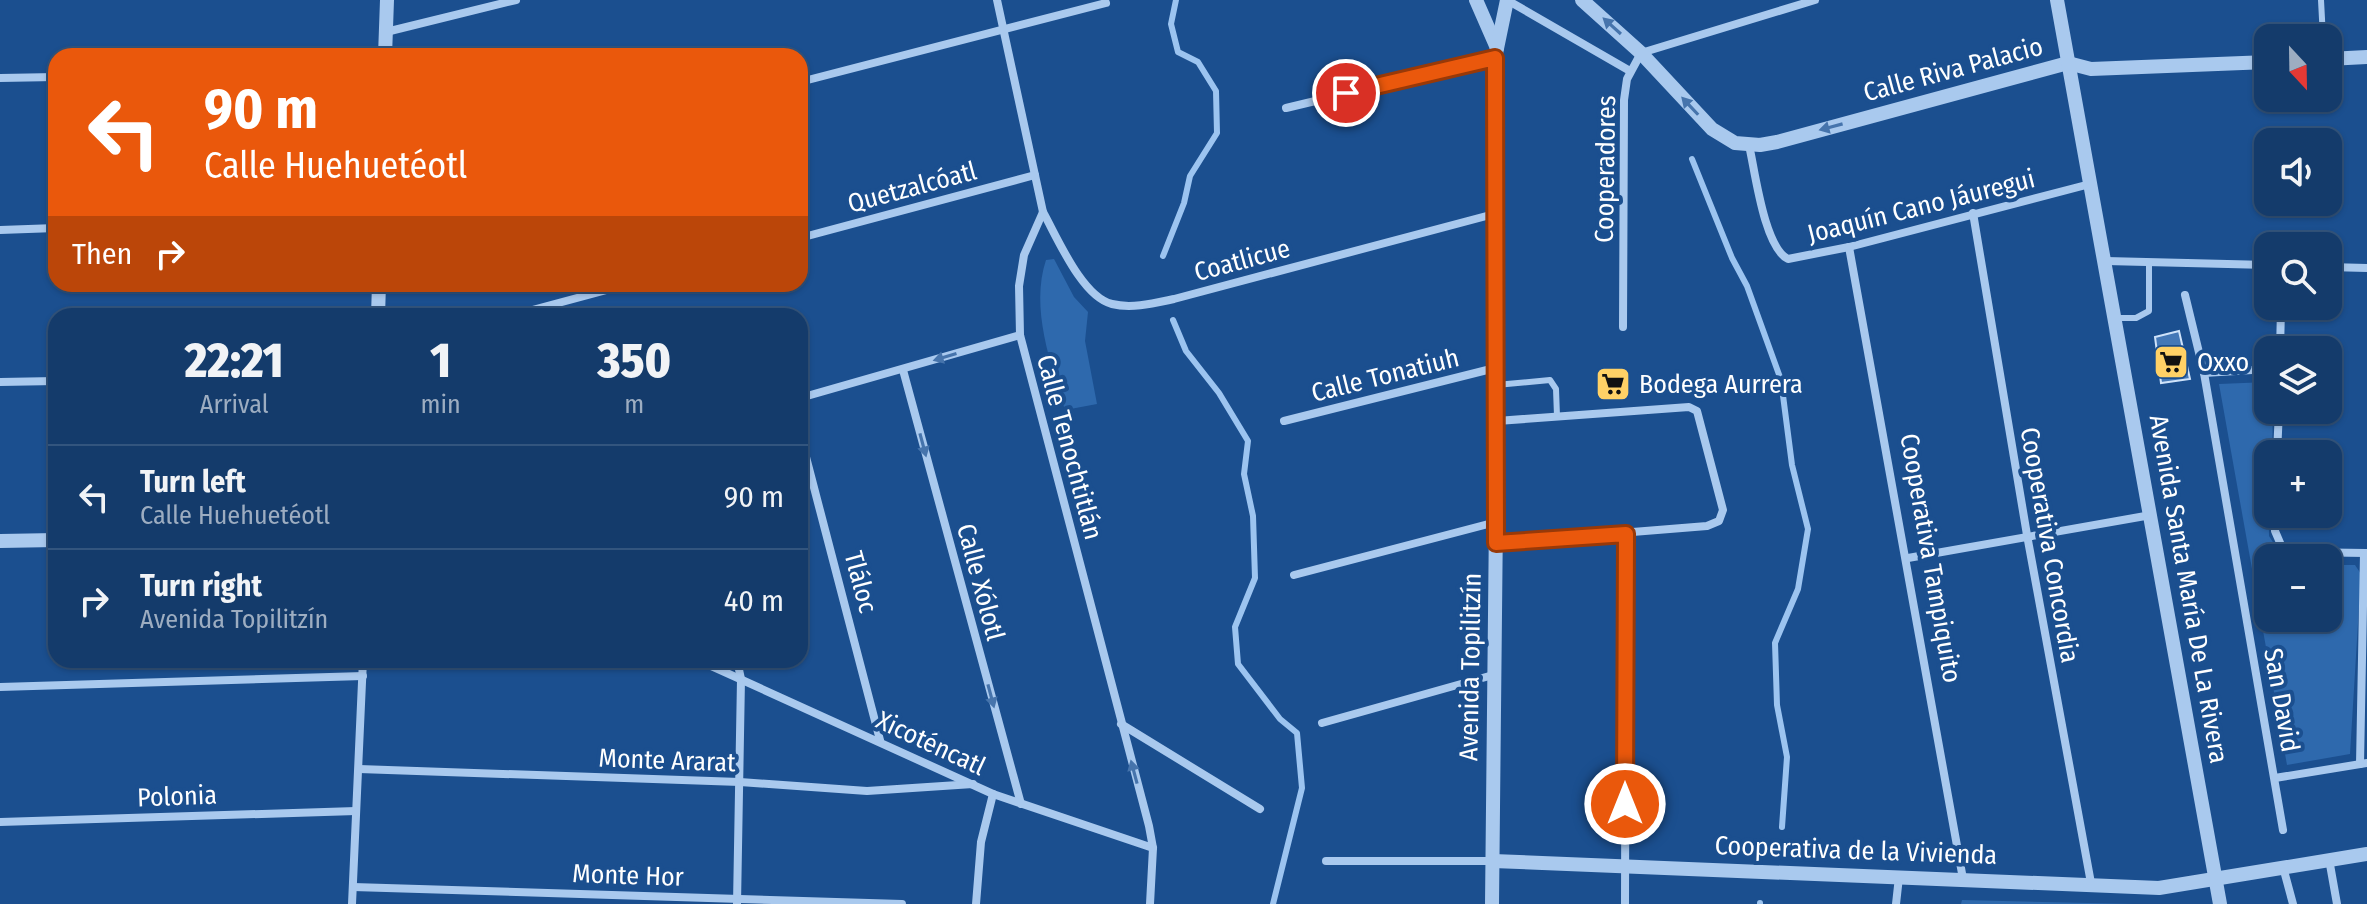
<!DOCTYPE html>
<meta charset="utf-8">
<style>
:root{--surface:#143b6b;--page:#1d4271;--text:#f1f3f6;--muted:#9dadc1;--line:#33557e}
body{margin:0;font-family:"Fira Sans Condensed",sans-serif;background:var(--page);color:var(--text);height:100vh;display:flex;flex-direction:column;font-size:30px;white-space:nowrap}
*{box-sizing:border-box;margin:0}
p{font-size:26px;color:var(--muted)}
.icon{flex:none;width:44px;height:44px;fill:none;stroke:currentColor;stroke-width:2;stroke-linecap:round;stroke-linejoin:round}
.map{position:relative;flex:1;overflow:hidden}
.side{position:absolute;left:48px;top:308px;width:760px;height:360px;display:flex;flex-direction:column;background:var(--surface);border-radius:24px;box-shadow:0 2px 6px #0004,0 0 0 2px var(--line)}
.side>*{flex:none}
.guide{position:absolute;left:48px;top:48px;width:760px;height:244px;border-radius:24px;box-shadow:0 2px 6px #0004,0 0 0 2px var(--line);background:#ea580c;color:#fff;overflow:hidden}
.needle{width:52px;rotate:158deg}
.tools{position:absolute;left:2254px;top:24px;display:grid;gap:16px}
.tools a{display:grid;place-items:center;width:88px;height:88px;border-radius:16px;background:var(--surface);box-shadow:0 2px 6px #0004,0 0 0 2px var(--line);font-size:40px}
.pin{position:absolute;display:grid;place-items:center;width:68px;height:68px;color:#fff;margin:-34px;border:4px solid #fff;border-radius:50%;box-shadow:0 2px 8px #0007}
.me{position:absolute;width:88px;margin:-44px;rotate:0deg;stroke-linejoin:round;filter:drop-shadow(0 0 6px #0008)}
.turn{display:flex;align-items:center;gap:28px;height:168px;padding:0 24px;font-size:36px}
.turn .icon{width:104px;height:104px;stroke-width:2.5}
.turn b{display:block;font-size:56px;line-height:68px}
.then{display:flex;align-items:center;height:76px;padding:0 24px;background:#0003;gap:16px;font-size:30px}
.eta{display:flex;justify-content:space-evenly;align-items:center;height:136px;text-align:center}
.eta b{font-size:48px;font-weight:800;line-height:56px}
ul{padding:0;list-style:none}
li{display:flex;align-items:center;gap:24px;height:104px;padding:0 24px;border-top:2px solid var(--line)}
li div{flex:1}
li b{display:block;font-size:30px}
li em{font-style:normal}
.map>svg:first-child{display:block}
.green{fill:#2e69ad}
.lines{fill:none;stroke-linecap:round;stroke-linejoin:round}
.stream{stroke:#9cc4f0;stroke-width:6}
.building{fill:#4478b7;stroke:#cfe3fa;stroke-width:2}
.service{stroke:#a9c9ee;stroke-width:6}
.minor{stroke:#a9c9ee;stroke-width:8}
.tertiary{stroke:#a9c9ee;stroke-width:14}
.oneway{fill:#4674ac}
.route-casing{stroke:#983908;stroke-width:20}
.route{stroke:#ea580c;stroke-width:14}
.labels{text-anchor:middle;stroke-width:8;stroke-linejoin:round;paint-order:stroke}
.street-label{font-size:26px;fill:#fff;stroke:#1b4f8f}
.poi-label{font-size:26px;fill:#fff;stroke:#1b4f8f;text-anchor:start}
</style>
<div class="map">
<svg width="2367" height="904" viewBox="0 0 2367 904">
<rect width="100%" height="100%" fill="#1b4f8f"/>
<g class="green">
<path d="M1054,259l20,38 14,15 -3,29 12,63 -32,6c-14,-46 -35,-102 -19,-150z"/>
<path d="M2268,382v28h5l-1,44h-4l1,82 14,22h-15v60h60v-53h27l6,9 -11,180 -63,11 -68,-381z"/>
<path d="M1962,900l172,4h-173z"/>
</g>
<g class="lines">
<g class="stream">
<path d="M1692,159l40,99 15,28 34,94 11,85 16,64 -10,60 -23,54 2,62 10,52 -5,70"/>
<path d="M1163,256l21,-53 6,-27 27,-43 -1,-42 -18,-29 -20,-10 -7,-28 5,-24"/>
<path d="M1173,320l13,31 33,42 29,48 -4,33 9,42 2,62 -20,49 3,37 42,55 17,14 5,55 -29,116"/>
<path d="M1760,903v1"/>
</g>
</g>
<path class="building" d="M2179,331l11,48 -29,4 -6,-46z"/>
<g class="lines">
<g class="service">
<path d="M2321,0l2,38"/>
<path d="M2117,318h19l13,-7v-49"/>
<path d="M1496,385l54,-5 6,9 1,27"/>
</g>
<g class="minor">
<path d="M997,0l46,212 -19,43 -5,31 1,49 129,491 4,22 -3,56"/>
<path d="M1507,0l123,71"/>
<path d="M386,32l130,-32"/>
<path d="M0,78l56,-1"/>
<path d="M800,82l306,-79"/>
<path d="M1286,108l209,-50"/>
<path d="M1749,145c6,26 15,102 39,114l61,-12 241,-63"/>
<path d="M1043,212c14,25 39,85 69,92 20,5 43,-1 62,-5l320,-85"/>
<path d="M1973,213l54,322 64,348"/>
<path d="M0,230l56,-2"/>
<path d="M800,238l235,-63"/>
<path d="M1849,247l114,632"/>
<path d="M2106,261l162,4"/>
<path d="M2328,267l39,1"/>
<path d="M2185,295l19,78 79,457"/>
<path d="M510,316l119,-32"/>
<path d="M1623,327l1,-227 3,-21 14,-26 174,-53"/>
<path d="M2280,350l1,-41"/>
<path d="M903,370l118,434"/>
<path d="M2204,373l64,-4"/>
<path d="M0,382l56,-1"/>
<path d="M800,398l220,-63"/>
<path d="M1284,421l211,-53"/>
<path d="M800,434l80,306"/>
<path d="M2277,454l2,-44"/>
<path d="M2275,514v17l6,14 15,7 70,1"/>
<path d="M1496,543l211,-17 12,-5 4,-11 -26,-99 -8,-4 -192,14"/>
<path d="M1908,558l243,-43"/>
<path d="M1294,575l202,-53"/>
<path d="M565,660h75"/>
<path d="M698,660l295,134 160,54"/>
<path d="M737,660l4,19 -4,225"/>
<path d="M0,687l363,-11"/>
<path d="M1322,723l171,-48"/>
<path d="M1121,724l139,85"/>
<path d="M2360,764l4,-211"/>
<path d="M359,769l381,13 127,9 106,-7"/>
<path d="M2275,778l92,-15"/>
<path d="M0,822l356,-11"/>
<path d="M2329,859l8,45"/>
<path d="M1326,861h167"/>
<path d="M2283,867l10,37"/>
<path d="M353,887l549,17"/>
<path d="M352,904l11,-244"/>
<path d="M976,904l5,-62 12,-48"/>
<path d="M1625,904l1,-370"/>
<path d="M1896,904l3,-27"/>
</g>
<g class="tertiary">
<path d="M1476,0l21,48"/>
<path d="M1582,0l59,53 71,76 23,14 25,2 17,-3 291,-79 23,6 177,-7"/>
<path d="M2057,0l163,904"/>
<path d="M385,56l2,-56"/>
<path d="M2328,59l39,-2"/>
<path d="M378,316l1,-32"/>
<path d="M0,541l56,-1"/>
<path d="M1493,861l666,27 208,-34"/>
<path d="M1492,904l5,-483 -2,-363 12,-58"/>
</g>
</g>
<defs><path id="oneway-solid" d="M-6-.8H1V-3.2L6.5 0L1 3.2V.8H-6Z" transform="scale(2)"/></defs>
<g class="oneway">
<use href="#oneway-solid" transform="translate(1612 26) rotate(-138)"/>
<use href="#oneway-solid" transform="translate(1690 106) rotate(-133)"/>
<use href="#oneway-solid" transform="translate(1831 127) rotate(165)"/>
<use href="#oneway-solid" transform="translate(945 357) rotate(163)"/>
<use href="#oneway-solid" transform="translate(923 445) rotate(75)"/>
<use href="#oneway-solid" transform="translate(991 696) rotate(75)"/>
<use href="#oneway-solid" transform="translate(1134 772) rotate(-105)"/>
</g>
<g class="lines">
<g class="route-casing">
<path id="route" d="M1346,93l149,-35 1,485 130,-9 -1,270"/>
</g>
<use href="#route" class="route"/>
</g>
<defs>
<g id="supermarket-square" transform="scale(1.8)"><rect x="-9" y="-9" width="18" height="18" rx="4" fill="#ffd166" stroke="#1b4f8f"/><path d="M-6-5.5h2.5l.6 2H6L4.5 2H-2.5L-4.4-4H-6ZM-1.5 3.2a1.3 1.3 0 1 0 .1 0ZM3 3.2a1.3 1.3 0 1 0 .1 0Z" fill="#111"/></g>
</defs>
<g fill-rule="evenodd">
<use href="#supermarket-square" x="2171" y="362"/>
<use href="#supermarket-square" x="1613" y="384"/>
</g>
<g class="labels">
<g class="street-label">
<text transform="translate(1953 69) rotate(-15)" y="9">Calle Riva Palacio</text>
<text transform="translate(1605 169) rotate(-89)" y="9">Cooperadores</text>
<text transform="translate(912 187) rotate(-15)" y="9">Quetzalcóatl</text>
<text transform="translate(1921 206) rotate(-14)" y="9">Joaquín Cano Jáuregui</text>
<text transform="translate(1242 260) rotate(-15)" y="9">Coatlicue</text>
<text transform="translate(1385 375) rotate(-14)" y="9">Calle Tonatiuh</text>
<text transform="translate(1070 447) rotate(75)" y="9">Calle Tenochtitlán</text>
<text transform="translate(2050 545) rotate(80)" y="9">Cooperativa Concordia</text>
<text transform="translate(1931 558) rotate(80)" y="9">Cooperativa Tampiquito</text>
<text transform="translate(861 582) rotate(75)" y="9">Tláloc</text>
<text transform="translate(981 582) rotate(75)" y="9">Calle Xólotl</text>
<text transform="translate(2189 589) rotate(80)" y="9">Avenida Santa María De La Rivera</text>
<text transform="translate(1470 667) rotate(-89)" y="9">Avenida Topilitzín</text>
<text transform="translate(2282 700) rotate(80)" y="9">San David</text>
<text transform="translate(931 743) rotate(25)" y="9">Xicoténcatl</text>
<text transform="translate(667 760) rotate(2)" y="9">Monte Ararat</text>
<text transform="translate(177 796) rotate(-2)" y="9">Polonia</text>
<text transform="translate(1856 850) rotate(2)" y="9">Cooperativa de la Vivienda</text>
<text transform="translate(628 875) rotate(2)" y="9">Monte Hor</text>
</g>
<g class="poi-label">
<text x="2197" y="371">Oxxo</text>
<text x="1639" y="393">Bodega Aurrera</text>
</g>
</g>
</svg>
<div class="tools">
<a><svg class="needle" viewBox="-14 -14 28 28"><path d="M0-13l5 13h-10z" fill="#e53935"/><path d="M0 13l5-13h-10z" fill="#9dadc1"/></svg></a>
<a><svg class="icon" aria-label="sound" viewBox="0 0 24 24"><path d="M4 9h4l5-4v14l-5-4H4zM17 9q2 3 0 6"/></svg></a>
<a><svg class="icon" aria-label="search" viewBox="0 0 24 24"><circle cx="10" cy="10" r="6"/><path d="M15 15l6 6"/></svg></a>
<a><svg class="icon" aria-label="layers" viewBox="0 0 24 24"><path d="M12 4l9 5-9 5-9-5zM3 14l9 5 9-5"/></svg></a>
<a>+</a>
<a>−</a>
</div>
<div class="pin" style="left:1346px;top:93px;background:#d93025"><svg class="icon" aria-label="arrive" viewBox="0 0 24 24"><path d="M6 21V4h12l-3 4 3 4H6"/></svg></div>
<svg class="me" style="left:1625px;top:804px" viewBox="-20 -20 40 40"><circle r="17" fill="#ea580c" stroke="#fff" stroke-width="3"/><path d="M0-11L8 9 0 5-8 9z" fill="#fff"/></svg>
<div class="guide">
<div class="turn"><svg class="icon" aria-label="left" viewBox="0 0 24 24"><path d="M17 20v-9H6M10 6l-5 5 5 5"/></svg><div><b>90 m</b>Calle Huehuetéotl</div></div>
<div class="then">Then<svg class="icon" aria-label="right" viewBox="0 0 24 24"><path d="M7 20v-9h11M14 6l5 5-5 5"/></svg></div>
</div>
<section class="side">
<div class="eta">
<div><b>22:21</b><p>Arrival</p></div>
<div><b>1</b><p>min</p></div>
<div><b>350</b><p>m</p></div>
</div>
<ul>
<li><svg class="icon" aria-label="left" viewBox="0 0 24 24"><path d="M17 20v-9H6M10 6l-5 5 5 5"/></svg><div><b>Turn left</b><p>Calle Huehuetéotl</p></div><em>90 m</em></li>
<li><svg class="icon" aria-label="right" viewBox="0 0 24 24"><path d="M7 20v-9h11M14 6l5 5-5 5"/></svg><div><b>Turn right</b><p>Avenida Topilitzín</p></div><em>40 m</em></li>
</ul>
</section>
</div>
